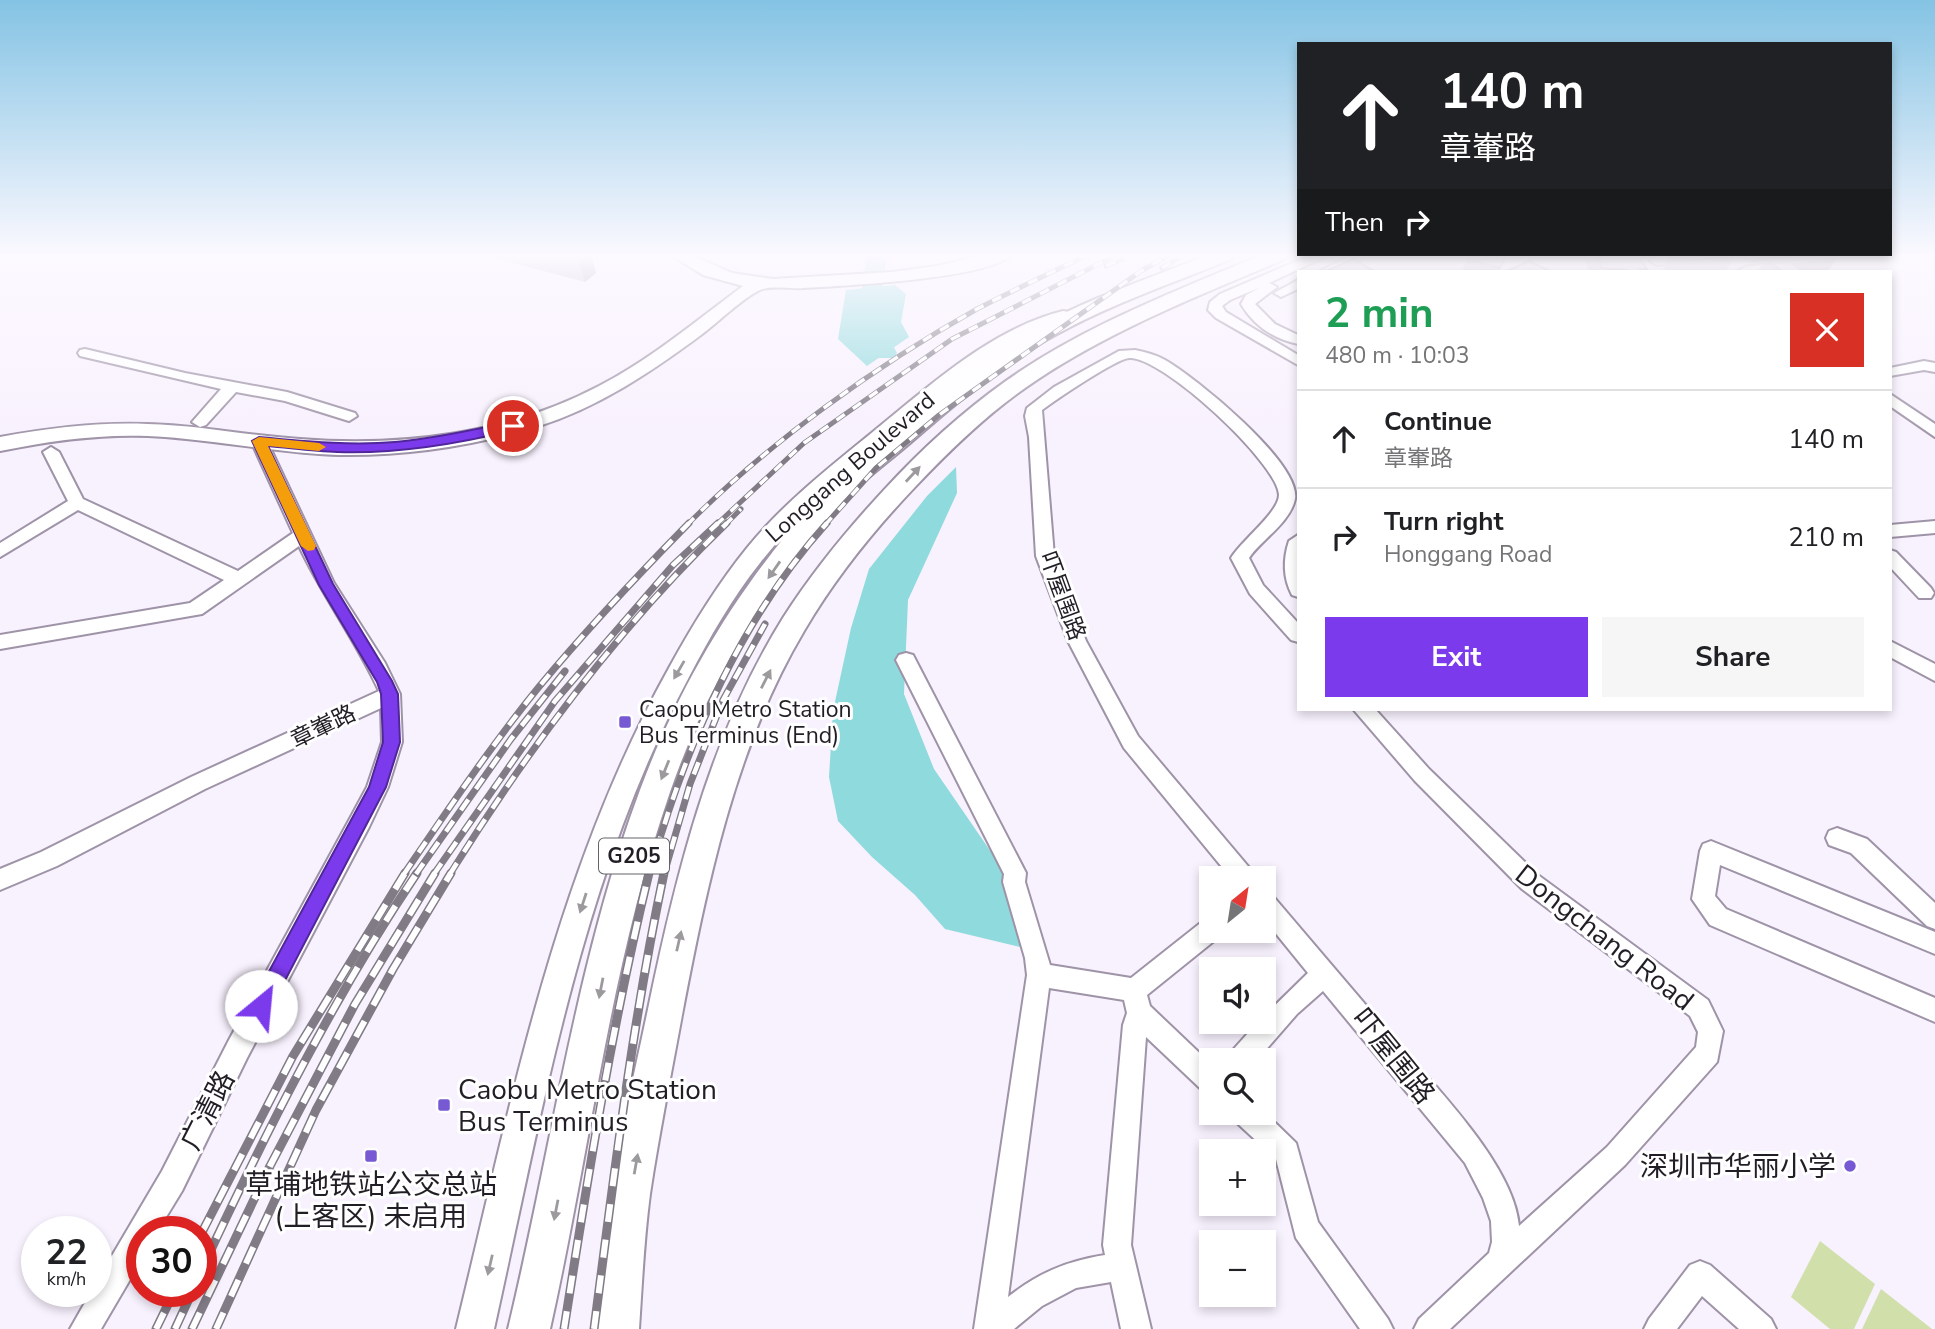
<!DOCTYPE html>
<meta charset="utf-8">
<style>
:root{--surface:#fff;--page:#f6f6f6;--text:#202124;--muted:#757577;--line:#e0e0e0;--accent:#7c3aed}
body{margin:0;font-family:"Nunito Sans","Noto Sans SC",sans-serif;background:var(--page);color:var(--text);height:100vh;display:flex;flex-direction:column;font-size:26px;white-space:nowrap}
*{box-sizing:border-box;margin:0}
p{font-size:23px;color:var(--muted)}
.icon{flex:none;width:38px;height:38px;fill:none;stroke:currentColor;stroke-width:2;stroke-linecap:round;stroke-linejoin:round}
.map{position:relative;flex:1;overflow:hidden}
.details{position:absolute;left:1297px;top:270px;width:595px;height:441px;display:flex;flex-direction:column;background:var(--surface);border-radius:0px;box-shadow:0 4px 10px #0003}
.details>*{flex:none}
.banner{position:absolute;left:1297px;top:42px;width:595px;height:214px;border-radius:0px;box-shadow:0 4px 10px #0003;background:#202124;color:#fff;overflow:hidden}
.needle{width:46px;rotate:30deg}
.controls{position:absolute;left:1199px;top:866px;display:grid;gap:14px}
.controls a{display:grid;place-items:center;width:77px;height:77px;border-radius:0px;background:var(--surface);box-shadow:0 4px 10px #0003;font-size:35px}
.speed{position:absolute;left:21px;top:1216px;display:flex;gap:14px;font-size:35px;font-weight:700;text-align:center}
.speed>*{display:grid;place-content:center;width:91px;height:91px;border-radius:50%;background:var(--surface);box-shadow:0 4px 10px #0003;line-height:1}
.speed small{font-size:18px;font-weight:400}
.speed .limit{border:10px solid #d22;background:#fff;color:#111}
.pin{position:absolute;display:grid;place-items:center;width:60px;height:60px;color:#fff;margin:-30px;border:4px solid #fff;border-radius:50%;box-shadow:0 2px 7px #0007}
.me{position:absolute;width:77px;margin:-38px;rotate:28deg;stroke-linejoin:round;filter:drop-shadow(0 0 5px #0008)}
.turn{display:flex;align-items:center;gap:24px;height:147px;padding:0 28px;font-size:32px}
.turn .icon{width:91px;height:91px;stroke-width:2.5}
.turn b{display:block;font-size:49px;line-height:60px}
.then{display:flex;align-items:center;height:66px;padding:0 28px;background:#0003;gap:14px;font-size:26px}
.round{display:grid;place-items:center;flex:none;width:74px;height:74px;border-radius:0px;background:var(--page)}
.summary{display:flex;align-items:center;justify-content:space-between;height:119px;padding:0 28px}
h1{font-size:42px;font-weight:700;line-height:52px;color:#1e9e55}
.action{display:flex;gap:14px;margin-top:auto;padding:14px 28px}
.action a{flex:1;height:80px;border-radius:0px;background:var(--accent);color:#fff;font-size:28px;font-weight:700;line-height:80px;text-align:center}
.action a+a{background:var(--page);color:var(--text)}
ul{padding:0;list-style:none}
li{display:flex;align-items:center;gap:21px;height:98px;padding:0 28px;border-top:2px solid var(--line)}
li div{flex:1}
li b{display:block;font-size:26px}
li em{font-style:normal}
.map>svg:first-child{display:block}
.green{fill:#d1e0ab}
.water{fill:#8fdadd}
.lines{fill:none;stroke-linecap:round;stroke-linejoin:round}
.river{fill:#8fdadd;fill-rule:evenodd}
.minor-casing{stroke:#9e93a7;stroke-width:4}
.major-casing{stroke:#9e93a7;stroke-width:4}
.highway-casing{stroke:#9e93a7;stroke-width:4}
.minor{fill:#fff;fill-rule:evenodd}
.major{fill:#fff;fill-rule:evenodd}
.highway{fill:#fff;fill-rule:evenodd}
.rail-far2-casing{stroke:#807b85;stroke-width:5}
.rail-far1-casing{stroke:#807b85;stroke-width:7}
.rail-casing{stroke:#807b85;stroke-width:9}
.rail-far2{stroke:#fff;stroke-width:3.5;stroke-dasharray:10;stroke-linecap:butt}
.rail-far1{stroke:#fff;stroke-width:4.5;stroke-dasharray:13;stroke-linecap:butt}
.rail{stroke:#fff;stroke-width:6;stroke-dasharray:18;stroke-linecap:butt}
.wall{fill:#bbb2c3}
.shaded-wall{fill:#99919f}
.building{fill:#dacfe3;stroke:#99919f;stroke-width:2}
.oneway{fill:#9c9a9d}
.route{fill:#7c3aed;stroke:#51269a;stroke-width:2}
.slow{fill:#f59e0b}
.poi-dot{fill:#7759d3;stroke:#fff;stroke-width:2.5}
.labels{text-anchor:middle;stroke-width:6;stroke-linejoin:round;paint-order:stroke}
.shield{fill:#fff;stroke:#646267;stroke-width:2}
.shield-label{font-size:21px;font-weight:bold;fill:#221e26}
.street-label{font-size:23px;fill:#221e26;stroke:#fff}
.poi-label{font-size:23px;fill:#221e26;stroke:#fff;text-anchor:start}
.near-street-label{font-size:28px;fill:#221e26;stroke:#fff}
.near-poi-label{font-size:28px;fill:#221e26;stroke:#fff;text-anchor:start}
</style>
<div class="map">
<svg width="1935" height="1329" viewBox="0 0 1935 1329">
<rect width="100%" height="100%" fill="#f8f1fe"/>
<g class="green">
<path d="M1820,1241l55,43 -21,45h-24l-39,-32z"/>
<path d="M1881,1289l51,40h-70z"/>
</g>
<g class="water">
<path d="M895,285l11,9 -5,28 8,15 -42,29 -29,-27 8,-49z"/>
<path d="M956,467l1,26 -49,107 -4,94 30,75 66,96 21,48 3,35 -79,-19 -30,-34 -43,-38 -34,-36 -9,-44 4,-66 18,-83 18,-59 58,-73z"/>
</g>
<g class="lines">
<path class="river" d="M880,255l6,5 -8,58 19,35 -3,5h-16l-3,-5 -17,-35 8,-58 3,-4z"/>
<g class="minor-casing">
<g id="minor">
<path d="M1311,255h18l-60,28 8,4 -22,17 20,20 23,11v9c-24,-5 -44,-18 -57,-40l5,-9 15,-8 -31,13 -8,6 4,6 72,43v10l-82,-47 -8,-8 2,-8 10,-8z"/>
<path d="M1352,255h18l-32,16h-18z"/>
<path d="M1673,255h43l-6,4 -53,6 -7,-4 2,-3z"/>
<path d="M1810,255h13l4,6 -7,4 -47,6h-35l7,-4 66,-9z"/>
<path d="M1298,280v9l-17,8 -7,-4z"/>
<path d="M85,349l100,24 102,19 68,21 2,3 -8,5 -64,-20 -49,-9 -30,33 -6,2 -8,-5 29,-33 -141,-33 -2,-3 2,-3z"/>
<path d="M1135,350c11,2 21,5 30,10 30,17 136,103 130,139 -5,24 -33,40 -46,59l14,27 35,38v19l-7,-2 -41,-46 -19,-36c10,-17 48,-46 48,-63 -1,-32 -118,-140 -150,-137 -15,2 -72,41 -87,52l12,146 32,85 52,95 114,135 3,7h-24l-107,-130 -56,-107 -32,-85 -7,-119 -4,-21 2,-8 27,-21 65,-36z"/>
<path d="M1924,361l11,2v9l-11,-2 -34,6v-8z"/>
<path d="M1890,394l45,30v13l-45,-31z"/>
<path d="M259,436l8,5 67,142 51,80 15,31 2,48 -14,45 -19,40 -122,231 -65,133 -25,41h-15v27l-41,70h-31l21,-37h5v-9l66,-112 67,-131 124,-227 14,-26 15,-45 -1,-34 -176,81 -148,77 -57,24v-21l41,-17 150,-75 188,-86c-23,-51 -57,-95 -80,-145l-97,68 -202,35v-14l190,-32 34,-23 -146,-70 -78,47v-14l68,-42 -25,-49 8,-5 8,5 24,47 155,72 55,-38 -42,-92z"/>
<path d="M1935,521v12l-45,4v-12z"/>
<path d="M1298,535v62l-6,-2c-9,-17 -9,-36 -3,-54z"/>
<path d="M1890,550l6,2 35,36 3,5 -3,5h-12l-29,-31z"/>
<path d="M1890,641l45,23v17l-45,-24z"/>
<path d="M906,653l7,2 113,218 -1,9 25,83 81,13 72,-57 8,-3v13h11l-3,6 -72,58 3,11 61,58v30l-9,-4 -56,-53 -15,208 20,84h-30l-10,-47 -35,6 -34,18 -28,23h-40l53,-354 -2,-17 -22,-76 1,-8 -108,-214 3,-5zM1049,988l75,12 3,13 -4,12 -20,220 2,10c-38,6 -67,18 -97,42z"/>
<path d="M1353,709h22l54,60 109,106 170,125 15,31 -6,31 -92,103 -175,164h-36l5,-10 70,-66 3,-11 -1,-21 -8,-23 -18,-35 -142,-172 -26,23 -40,46h-28l3,-9 26,-29h6v-6l44,-43 -44,-54v-27l8,3c41,48 80,94 121,142 39,47 121,127 126,189l88,-79 89,-100 2,-15 -8,-16 -168,-127 -107,-108z"/>
<path d="M1837,828l30,11 68,64v26l-8,-3 -76,-73 -22,-8 -3,-7 3,-7z"/>
<path d="M1711,841l224,91v22l-215,-89 -5,31 11,13 209,89v24l-225,-97 -18,-26 8,-48 3,-7z"/>
<path d="M1264,1112l32,31 22,79 70,97 5,10h-33l-64,-91 -20,-79 -40,-37 -4,-9z"/>
<path d="M1700,1261l10,4 61,54 5,10h-37l-37,-33 -25,33h-33l5,-10 41,-54z"/>
</g>
</g>
<g class="major-casing">
<g id="major">
<path d="M671,255h20l41,18 41,6 119,-7 45,-6 48,-11h26c-22,24 -171,31 -208,33 -12,1 -33,-3 -43,2 -16,7 -43,33 -59,45 -50,37 -102,72 -162,91 -65,20 -132,30 -200,29 -64,-2 -127,-16 -191,-19 -50,-2 -99,5 -148,15v-14c49,-9 98,-15 147,-13 52,1 102,12 153,15 102,8 208,-5 299,-53 52,-27 97,-65 144,-100l-40,-11z"/>
<path d="M1063,311l6,1 3,4 -3,4c-69,27 -125,73 -182,121 -44,37 -91,75 -127,122 -28,35 -50,74 -71,114 -108,201 -146,431 -195,652h-38c55,-225 99,-457 213,-661 23,-42 48,-83 78,-120 38,-47 87,-84 133,-122 54,-44 114,-98 183,-115z"/>
</g>
</g>
<g class="highway-casing">
<g id="highway">
<path d="M1208,255h26l-2,4c-59,24 -119,44 -175,75 -54,29 -101,69 -147,109 -22,19 -47,37 -67,58 -76,83 -136,184 -173,291 -60,173 -80,359 -120,537h-42c43,-177 68,-368 132,-539 41,-110 105,-215 186,-300 20,-22 45,-39 68,-58 45,-38 92,-76 144,-105 53,-30 113,-49 170,-72z"/>
<path d="M1261,255h26l-2,4c-89,38 -180,73 -260,129 -40,28 -76,63 -110,99 -42,44 -80,91 -111,144 -69,116 -97,253 -122,384 -11,60 -23,119 -32,179 -6,45 -8,90 -11,135h-42c4,-43 7,-86 13,-128 9,-63 24,-125 37,-187 28,-136 62,-277 136,-396 30,-47 64,-88 101,-128 37,-40 77,-77 122,-109 77,-55 168,-89 255,-126z"/>
</g>
</g>
<use href="#minor" class="minor"/>
<use href="#major" class="major"/>
<use href="#highway" class="highway"/>
<g class="rail-far2-casing">
<g id="rail-far2">
<path d="M1106,266l27,-11"/>
<path d="M1162,268l21,-13"/>
<path d="M687,525c81,-82 190,-160 290,-216 36,-19 74,-36 110,-54"/>
<path d="M716,525l88,-82 148,-104 164,-84"/>
<path d="M725,525l16,-16"/>
<path d="M825,525l51,-57 63,-53 202,-144 28,-16"/>
</g>
</g>
<g class="rail-far1-casing">
<g id="rail-far1">
<path d="M404,874c43,-63 86,-127 134,-186 48,-58 99,-112 151,-165"/>
<path d="M416,874l95,-135 54,-68"/>
<path d="M434,874l121,-173 118,-136 45,-42"/>
<path d="M450,874c78,-125 170,-248 277,-351"/>
<path d="M649,874c5,-20 13,-41 19,-61 35,-105 84,-207 159,-290"/>
<path d="M664,874l26,-90 33,-84 42,-76"/>
</g>
</g>
<g class="rail-casing">
<g id="rail">
<path d="M201,1234l92,-178 112,-183"/>
<path d="M201,1271c64,-137 132,-273 216,-398"/>
<path d="M156,1329l18,-37"/>
<path d="M175,1329l17,-37"/>
<path d="M192,1329l78,-163 85,-162 80,-131"/>
<path d="M216,1329l100,-219 77,-141 58,-96"/>
<path d="M564,1329c24,-153 48,-305 85,-456"/>
<path d="M594,1329c20,-153 38,-305 70,-456"/>
</g>
</g>
<use href="#rail-far2" class="rail-far2"/>
<use href="#rail-far1" class="rail-far1"/>
<use href="#rail" class="rail"/>
</g>
<g class="wall">
<path d="M482,255h109l5,18 -11,9z"/>
<path d="M1469,255l37,1 -7,15h-37z"/>
<path d="M1572,255h65l10,14 -1,2h-57l-5,-13 -7,1z"/>
<path d="M1669,255h65l1,1 -9,15h-59l-4,-4z"/>
<path d="M1739,255h93l4,4 -8,12h-70l7,-10 -15,2z"/>
</g>
<g class="shaded-wall">
<path d="M577,255h14l5,18 -11,9z"/>
<path d="M1579,255h6l-1,3 -7,1z"/>
<path d="M1643,255h14l-16,3z"/>
<path d="M1755,255h53l-42,4 -1,2 -15,2z"/>
<path d="M1836,259l-8,12h-38l4,-6z"/>
</g>
<g class="building">
<path d="M1469,255h34l3,1 -6,12 -33,-9z"/>
<path d="M1597,255h40l10,14h-7l2,2h-14l-1,-1 -25,-2z"/>
<path d="M1678,255h56l1,1 -50,5z"/>
<path d="M1804,255h28l4,4 -42,6 8,6h-21l-15,-12z"/>
<path d="M1353,259l21,12h-49l6,-2z"/>
<path d="M1529,261l21,10h-43z"/>
</g>
<defs><path id="oneway-solid" d="M-6-.8H1V-3.2L6.5 0L1 3.2V.8H-6Z" transform="scale(1.75)"/></defs>
<g class="oneway">
<use href="#oneway-solid" transform="translate(913 474) rotate(-47)"/>
<use href="#oneway-solid" transform="translate(774 570) rotate(125)"/>
<use href="#oneway-solid" transform="translate(679 670) rotate(120)"/>
<use href="#oneway-solid" transform="translate(766 679) rotate(-63)"/>
<use href="#oneway-solid" transform="translate(665 770) rotate(112)"/>
<use href="#oneway-solid" transform="translate(583 903) rotate(108)"/>
<use href="#oneway-solid" transform="translate(679 941) rotate(-77)"/>
<use href="#oneway-solid" transform="translate(601 988) rotate(101)"/>
<use href="#oneway-solid" transform="translate(636 1164) rotate(-80)"/>
<use href="#oneway-solid" transform="translate(556 1210) rotate(101)"/>
<use href="#oneway-solid" transform="translate(490 1265) rotate(103)"/>
</g>
<linearGradient id="sky" x2="0" y2="1"><stop stop-color="#84c3e4"/><stop offset="0.58" stop-color="#fcf9ff"/><stop offset="1" stop-color="#fcf9ff" stop-opacity="0"/></linearGradient>
<rect width="1935" height="441" fill="url(#sky)"/>
<path class="route" d="M513,421l5,2v6c-59,15 -120,25 -181,23 -23,-1 -46,-4 -69,-6l65,138 59,97 6,13 2,48 -14,45 -118,226 -7,3 -7,-3 -3,-7 3,-7 115,-212 14,-45 -2,-48 -4,-12 -58,-97 -67,-144 7,-4c45,4 90,9 136,5 40,-4 79,-12 118,-21z"/>
<path class="slow" d="M259,437l60,6 7,4 -7,4 -51,-5 48,100 -2,4 -6,1 -7,-5 -49,-105z"/>
<g class="poi-dot">
<rect x="618" y="715" width="14" height="14" rx="3.5"/>
<rect x="437" y="1098" width="14" height="14" rx="3.5"/>
<rect x="364" y="1149" width="14" height="14" rx="3.5"/>
<circle cx="1850" cy="1166" r="7"/>
</g>
<g class="labels">
<rect class="shield" x="599" y="838.5" width="70" height="35" rx="5"/>
<g class="shield-label">
<text x="634" y="863">G205</text>
</g>
<g class="street-label">
<text transform="translate(850 467) rotate(-41)" y="8">Longgang Boulevard</text>
<text transform="translate(1063 596) rotate(70)" y="8">吓屋围路</text>
<text transform="translate(323 726) rotate(-26)" y="8">章輋路</text>
</g>
<g class="poi-label">
<text x="639" y="717">Caopu Metro Station<tspan x="639" dy="26">Bus Terminus (End)</tspan></text>
</g>
<g class="near-street-label">
<text transform="translate(1605 937) rotate(38)" y="10">Dongchang Road</text>
<text transform="translate(1394 1056) rotate(51)" y="10">吓屋围路</text>
<text transform="translate(207 1110) rotate(-63)" y="10">广清路</text>
</g>
<g class="near-poi-label">
<text x="458" y="1099">Caobu Metro Station<tspan x="458" dy="32">Bus Terminus</tspan></text>
<text x="1836" y="1176" text-anchor="end">深圳市华丽小学</text>
<text x="371" y="1194" text-anchor="middle">草埔地铁站公交总站<tspan x="371" dy="32">(上客区) 未启用</tspan></text>
</g>
</g>
</svg>
<div class="controls">
<a><svg class="needle" viewBox="-14 -14 28 28"><path d="M0-13l5 13h-10z" fill="#e53935"/><path d="M0 13l5-13h-10z" fill="#757577"/></svg></a>
<a><svg class="icon" aria-label="sound" viewBox="0 0 24 24"><path d="M4 9h4l5-4v14l-5-4H4zM17 9q2 3 0 6"/></svg></a>
<a><svg class="icon" aria-label="search" viewBox="0 0 24 24"><circle cx="10" cy="10" r="6"/><path d="M15 15l6 6"/></svg></a>
<a>+</a>
<a>−</a>
</div>
<div class="speed"><div>22<small>km/h</small></div><div class="limit">30</div></div>
<div class="pin" style="left:513px;top:426px;background:#d93025"><svg class="icon" aria-label="arrive" viewBox="0 0 24 24"><path d="M6 21V4h12l-3 4 3 4H6"/></svg></div>
<svg class="me" style="left:261px;top:1006px" viewBox="-20 -20 40 40"><circle r="19" fill="#fff"/><path d="M0-13L10 11 0 6-10 11z" fill="#7c3aed"/></svg>
<div class="banner">
<div class="turn"><svg class="icon" aria-label="ahead" viewBox="0 0 24 24"><path d="M12 20V5M6 11l6-6 6 6"/></svg><div><b>140 m</b>章輋路</div></div>
<div class="then">Then<svg class="icon" aria-label="right" viewBox="0 0 24 24"><path d="M7 20v-9h11M14 6l5 5-5 5"/></svg></div>
</div>
<section class="details">
<div class="summary"><div><h1>2 min</h1><p>480 m · 10:03</p></div><a class="round" style="background:#d93025;color:#fff"><svg class="icon" aria-label="close" viewBox="0 0 24 24"><path d="M6 6l12 12M18 6L6 18"/></svg></a></div>
<ul>
<li><svg class="icon" aria-label="ahead" viewBox="0 0 24 24"><path d="M12 20V5M6 11l6-6 6 6"/></svg><div><b>Continue</b><p>章輋路</p></div><em>140 m</em></li>
<li><svg class="icon" aria-label="right" viewBox="0 0 24 24"><path d="M7 20v-9h11M14 6l5 5-5 5"/></svg><div><b>Turn right</b><p>Honggang Road</p></div><em>210 m</em></li>
</ul>
<div class="action"><a>Exit</a><a>Share</a></div>
</section>
</div>
